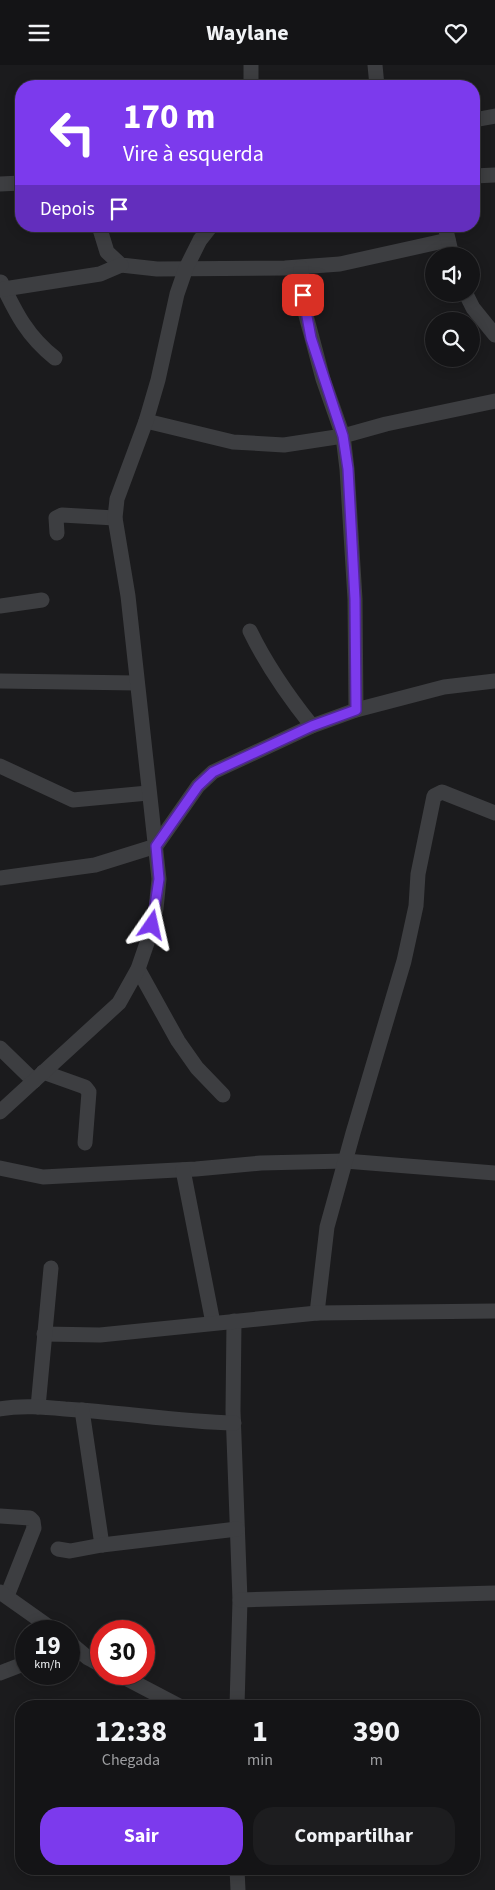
<!DOCTYPE html>
<html lang="pt">
<meta charset="utf-8">
<style>
:root{--surface:#141416;--page:#1d1d1f;--text:#f1f3f6;--muted:#9d9ea1;--line:#333335;--accent:#7c3aed}
body{margin:0;font-family:"Source Sans 3",sans-serif;background:var(--page);color:var(--text);height:100vh;display:flex;flex-direction:column;font-size:19px;white-space:nowrap}
*{box-sizing:border-box;margin:0}
p{font-size:16px;color:var(--muted)}
.icon{flex:none;width:28px;height:28px;fill:none;stroke:currentColor;stroke-width:2;stroke-linecap:round;stroke-linejoin:round}
.map{position:relative;flex:1;overflow:hidden}
.drawer{position:absolute;left:15px;top:1635px;width:465px;height:175px;display:flex;flex-direction:column;background:var(--surface);border-radius:20px;box-shadow:0 2px 12px #0003,0 0 0 1px var(--line)}
.drawer>*{flex:none}
.guide{position:absolute;left:15px;top:15px;width:465px;height:152px;border-radius:20px;box-shadow:0 2px 12px #0003,0 0 0 1px var(--line);background:#7c3aed;color:#fff;overflow:hidden}
.buttons{position:absolute;left:425px;top:182px;display:grid;gap:10px}
.buttons a{display:grid;place-items:center;width:55px;height:55px;border-radius:50%;background:var(--surface);box-shadow:0 2px 12px #0003,0 0 0 1px var(--line);font-size:25px}
.speed{position:absolute;left:15px;top:1555px;display:flex;gap:10px;font-size:25px;font-weight:700;text-align:center}
.speed>*{display:grid;place-content:center;width:65px;height:65px;border-radius:50%;background:var(--surface);box-shadow:0 2px 12px #0003,0 0 0 1px var(--line);line-height:1}
.speed small{font-size:12px;font-weight:400}
.speed .limit{border:8px solid #d22;background:#fff;color:#111}
.pin{position:absolute;display:grid;place-items:center;width:42px;height:42px;color:#fff;margin:-21px;border-radius:10px;box-shadow:0 2px 8px #0006}
.me{position:absolute;width:55px;margin:-28px;rotate:11deg;stroke-linejoin:round;filter:drop-shadow(0 0 4px #0008)}
.turn{display:flex;align-items:center;gap:18px;height:105px;padding:0 25px;font-size:22px}
.turn .icon{width:65px;height:65px;stroke-width:2.5}
.turn b{display:block;font-size:35px;line-height:42px}
.then{display:flex;align-items:center;height:48px;padding:0 25px;background:#0003;gap:10px;font-size:19px}
.eta{display:flex;justify-content:space-evenly;align-items:center;height:85px;text-align:center}
.eta b{font-size:30px;font-weight:700;line-height:35px}
.button{display:flex;gap:10px;margin-top:auto;padding:10px 25px}
.button a{flex:1;height:58px;border-radius:20px;background:var(--accent);color:#fff;font-size:20px;font-weight:700;line-height:58px;text-align:center}
.button a+a{background:var(--page);color:var(--text)}
header{display:flex;justify-content:space-between;align-items:center;height:65px;padding:0 25px;background:var(--surface);font-size:22px;font-weight:700}
.map>svg:first-child{display:block}
.lines{fill:none;stroke-linecap:round;stroke-linejoin:round}
.minor{stroke:#3d3e41;stroke-width:15}
.route-casing{stroke:#51269a;stroke-width:12}
.route{stroke:#7c3aed;stroke-width:9}
</style>
<header><svg class="icon" aria-label="menu" viewBox="0 0 24 24"><path d="M4 6h16M4 12h16M4 18h16"/></svg>Waylane<svg class="icon" aria-label="heart" viewBox="0 0 24 24"><path d="M12 20l-8-8c-3-5 5-10 8-4 3-6 11-1 8 4z"/></svg></header>
<div class="map">
<svg width="495" height="1825" viewBox="0 0 495 1825">
<rect width="100%" height="100%" fill="#1b1b1d"/>
<g class="lines">
<g class="minor">
<path d="M375,0l2,21"/>
<path d="M251,21v-21"/>
<path d="M474,55l21,-4"/>
<path d="M474,111l21,-1"/>
<path d="M0,119l21,-1"/>
<path d="M99,161l8,26 14,13 36,4 128,-1 55,-4 108,-24"/>
<path d="M445,161l7,30"/>
<path d="M301,203l3,40 19,71 20,57 4,33 8,130 1,111"/>
<path d="M1,217c15,31 26,54 54,76"/>
<path d="M4,224l96,-15 21,-9"/>
<path d="M466,229l7,14 22,27"/>
<path d="M146,356l87,21 51,3 59,-9 43,-12 109,-23"/>
<path d="M57,468l-1,-15 6,-3 53,3"/>
<path d="M0,541l42,-6"/>
<path d="M250,566c17,35 38,65 62,95"/>
<path d="M0,616l137,2"/>
<path d="M0,701l73,34 75,-7"/>
<path d="M0,813l95,-13 61,-19 42,-60 15,-14 99,-46 44,-16 88,-23 51,-6"/>
<path d="M138,904l40,72 19,27 26,27"/>
<path d="M0,983l34,33"/>
<path d="M43,1007l42,15 4,5 -4,51"/>
<path d="M0,1047l119,-109 19,-34 10,-29 8,-31 3,-30 -31,-283 -13,-78 2,-19 29,-78 12,-41 19,-86 9,-26 14,-28 11,-14"/>
<path d="M0,1103l43,9 153,-8 65,-6 84,-2 150,12"/>
<path d="M183,1105l30,153"/>
<path d="M317,1248l10,-86 26,-94 51,-172 12,-55 2,-32 16,-78 8,-4 53,21"/>
<path d="M234,1256l-1,90 7,189 -3,106"/>
<path d="M44,1269l56,1 217,-22 178,-2"/>
<path d="M38,1342l13,-139"/>
<path d="M0,1344c21,-4 44,-2 65,0 56,3 112,13 169,14"/>
<path d="M82,1345l20,135"/>
<path d="M0,1451l30,2 3,3 1,7 -27,68"/>
<path d="M58,1484l12,2 32,-6 135,-16"/>
<path d="M0,1527l55,39"/>
<path d="M240,1535l255,-7"/>
<path d="M69,1577l19,16 13,7"/>
<path d="M0,1608l26,-10"/>
<path d="M118,1609l61,32"/>
<path d="M237,1804l1,21"/>
</g>
</g>
<g class="lines">
<g class="route-casing">
<path id="route" d="M152,860l7,-46 -3,-33 42,-60 15,-14 99,-46 44,-16 -1,-111 -7,-130 -5,-33 -32,-98 -8,-43"/>
</g>
<use href="#route" class="route"/>
</g>
</svg>
<div class="buttons">
<a><svg class="icon" aria-label="sound" viewBox="0 0 24 24"><path d="M4 9h4l5-4v14l-5-4H4zM17 9q2 3 0 6"/></svg></a>
<a><svg class="icon" aria-label="search" viewBox="0 0 24 24"><circle cx="10" cy="10" r="6"/><path d="M15 15l6 6"/></svg></a>
</div>
<div class="speed"><div>19<small>km/h</small></div><div class="limit">30</div></div>
<div class="pin" style="left:303px;top:230px;background:#d93025"><svg class="icon" aria-label="arrive" viewBox="0 0 24 24"><path d="M6 21V4h12l-3 4 3 4H6"/></svg></div>
<svg class="me" style="left:152px;top:860px" viewBox="-20 -20 40 40"><path d="M0-17L14 15 0 8-14 15z" fill="#7c3aed" stroke="#fff" stroke-width="4"/></svg>
<div class="guide">
<div class="turn"><svg class="icon" aria-label="left" viewBox="0 0 24 24"><path d="M17 20v-9H6M10 6l-5 5 5 5"/></svg><div><b>170 m</b>Vire à esquerda</div></div>
<div class="then">Depois<svg class="icon" aria-label="arrive" viewBox="0 0 24 24"><path d="M6 21V4h12l-3 4 3 4H6"/></svg></div>
</div>
<section class="drawer">
<div class="eta">
<div><b>12:38</b><p>Chegada</p></div>
<div><b>1</b><p>min</p></div>
<div><b>390</b><p>m</p></div>
</div>
<div class="button"><a>Sair</a><a>Compartilhar</a></div>
</section>
</div>
